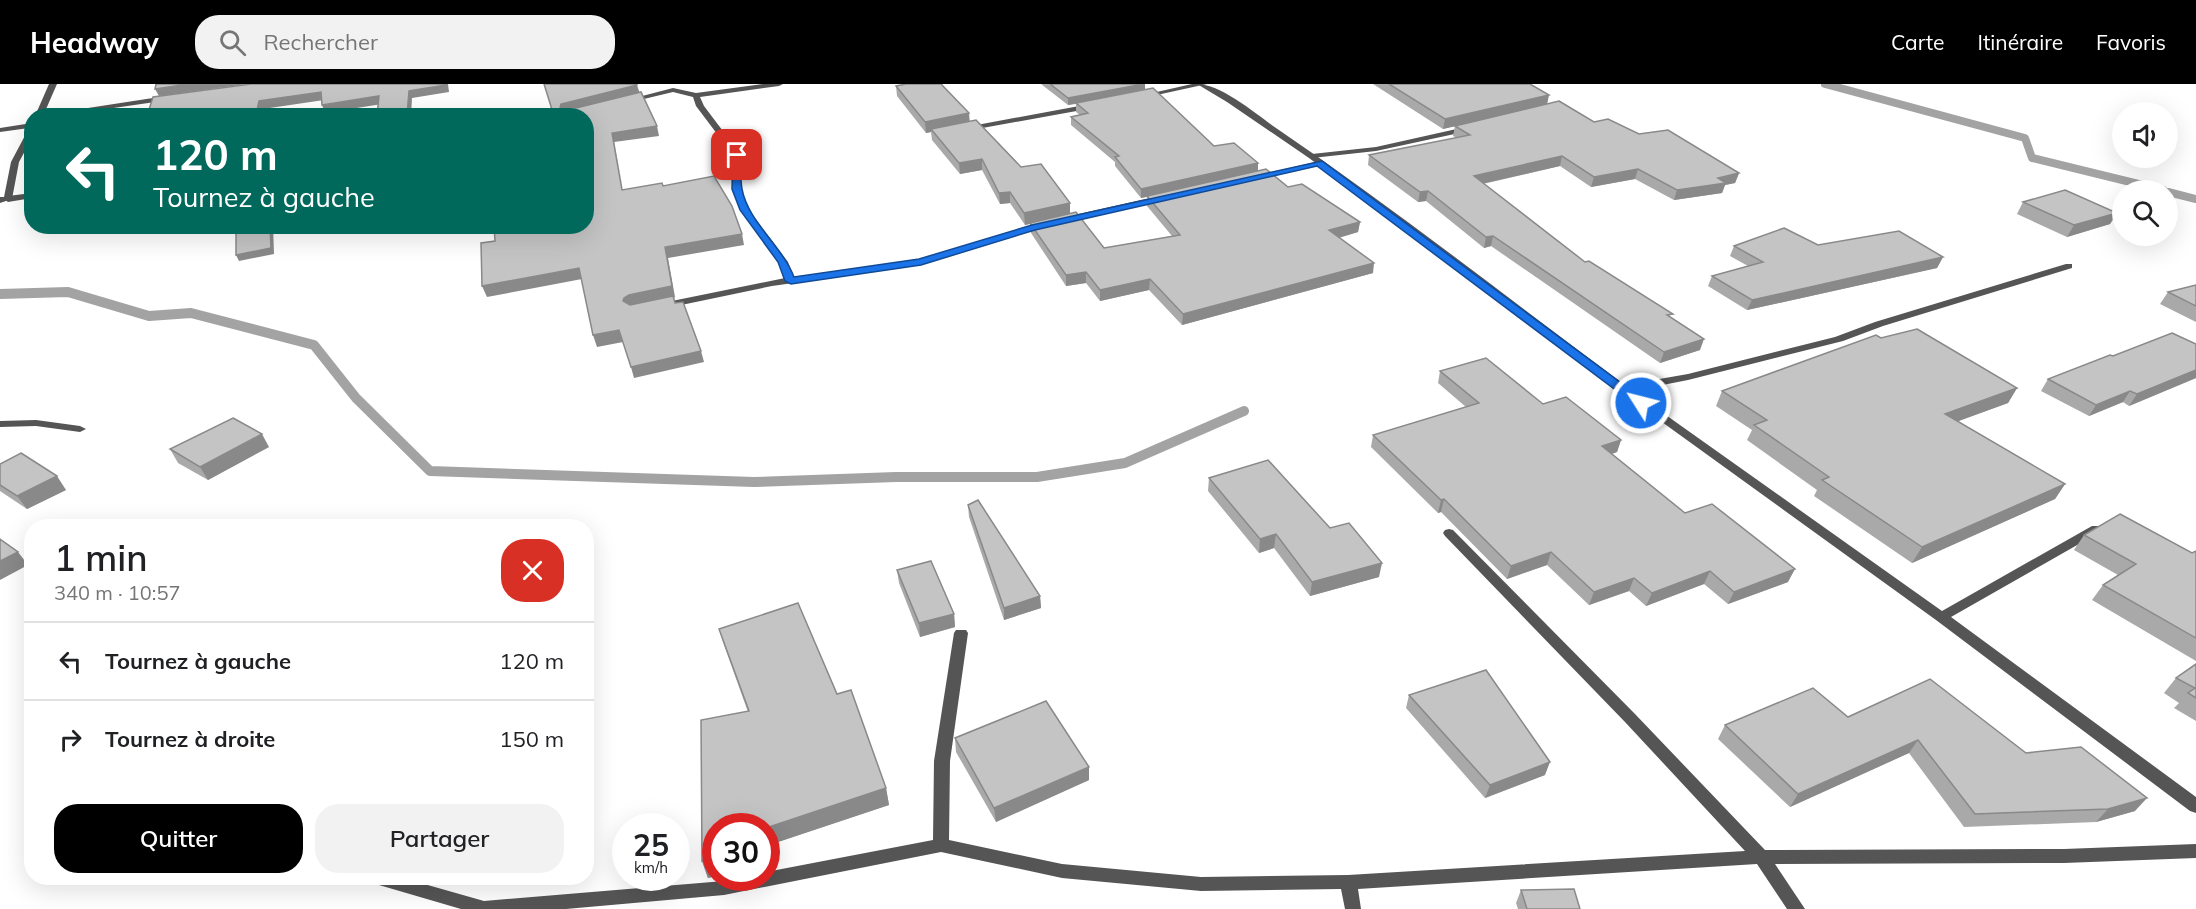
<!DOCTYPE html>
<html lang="fr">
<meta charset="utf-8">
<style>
:root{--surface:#fff;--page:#f2f2f2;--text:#202124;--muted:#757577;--line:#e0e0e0;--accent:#000}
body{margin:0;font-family:Mulish,sans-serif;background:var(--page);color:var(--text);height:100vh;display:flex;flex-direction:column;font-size:22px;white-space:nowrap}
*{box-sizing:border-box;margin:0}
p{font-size:20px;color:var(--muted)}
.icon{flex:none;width:33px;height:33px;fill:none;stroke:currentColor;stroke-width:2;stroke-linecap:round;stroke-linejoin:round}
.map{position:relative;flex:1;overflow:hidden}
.drawer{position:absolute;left:24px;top:435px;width:570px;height:366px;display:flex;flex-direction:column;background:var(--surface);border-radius:24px;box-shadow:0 6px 24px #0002}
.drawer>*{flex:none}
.top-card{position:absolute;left:24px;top:24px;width:570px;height:126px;border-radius:24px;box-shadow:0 6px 24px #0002;background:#00695c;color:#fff;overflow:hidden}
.tools{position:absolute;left:2112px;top:18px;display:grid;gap:12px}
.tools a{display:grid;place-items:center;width:66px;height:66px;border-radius:50%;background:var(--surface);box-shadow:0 6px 24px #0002;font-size:30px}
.speed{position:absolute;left:612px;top:729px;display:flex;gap:12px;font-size:30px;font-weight:700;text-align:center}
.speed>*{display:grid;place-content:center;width:78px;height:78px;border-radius:50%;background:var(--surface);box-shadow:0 6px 24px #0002;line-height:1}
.speed small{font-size:15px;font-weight:400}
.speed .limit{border:9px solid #d22;background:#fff;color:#111}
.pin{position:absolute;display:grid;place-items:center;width:51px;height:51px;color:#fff;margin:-26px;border-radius:12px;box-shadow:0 3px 9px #0006}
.me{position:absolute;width:66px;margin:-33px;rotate:306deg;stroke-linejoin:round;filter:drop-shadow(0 0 4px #0008)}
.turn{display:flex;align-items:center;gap:21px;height:126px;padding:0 30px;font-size:27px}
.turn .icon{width:78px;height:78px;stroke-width:2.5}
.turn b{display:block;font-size:42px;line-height:51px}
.round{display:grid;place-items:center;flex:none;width:63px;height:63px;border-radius:24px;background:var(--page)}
.overview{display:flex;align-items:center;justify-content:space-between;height:102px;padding:0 30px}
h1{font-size:36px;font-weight:600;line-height:45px}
.cta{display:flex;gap:12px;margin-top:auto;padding:12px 30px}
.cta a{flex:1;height:69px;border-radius:24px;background:var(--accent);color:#fff;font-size:24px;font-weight:600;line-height:69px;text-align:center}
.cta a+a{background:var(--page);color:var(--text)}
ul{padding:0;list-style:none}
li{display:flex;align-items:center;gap:18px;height:78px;padding:0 30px;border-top:2px solid var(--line)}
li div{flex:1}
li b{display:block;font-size:22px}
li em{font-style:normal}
header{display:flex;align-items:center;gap:36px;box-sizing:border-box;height:84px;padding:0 30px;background:var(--accent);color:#fff}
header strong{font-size:28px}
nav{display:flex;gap:33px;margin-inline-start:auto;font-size:21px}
.search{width:420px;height:54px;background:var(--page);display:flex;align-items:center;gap:15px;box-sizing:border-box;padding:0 21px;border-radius:24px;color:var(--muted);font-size:22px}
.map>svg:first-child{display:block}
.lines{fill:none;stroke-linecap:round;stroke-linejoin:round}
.stream-far1{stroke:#a3a3a3;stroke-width:8}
.stream{stroke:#a3a3a3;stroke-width:10}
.lane{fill:#555;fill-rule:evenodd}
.street{fill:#555;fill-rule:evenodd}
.wall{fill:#a9a9a9}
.shaded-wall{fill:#898989}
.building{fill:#c4c4c4;stroke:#898989;stroke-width:1.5}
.route{fill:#1a73e8;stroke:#114b97;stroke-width:1.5}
</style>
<header>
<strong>Headway</strong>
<div class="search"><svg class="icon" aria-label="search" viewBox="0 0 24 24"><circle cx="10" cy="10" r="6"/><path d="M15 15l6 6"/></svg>Rechercher</div>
<nav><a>Carte</a><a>Itinéraire</a><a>Favoris</a></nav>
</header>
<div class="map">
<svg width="2196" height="825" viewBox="0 0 2196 825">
<rect width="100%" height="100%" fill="#fff"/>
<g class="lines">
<g class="stream-far1">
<path d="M1825,0l200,54 7,20 131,32"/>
<path d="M2168,108l28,7"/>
</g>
<path class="stream" d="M0,210l68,-2 81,24 42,-3 123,32 42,53 74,73 324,11 142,-5h141l88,-14 119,-52"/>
<g class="lane">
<path d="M763,0h20l-4,2 -79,11 4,9 37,49v34l8,21 39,52 6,15 126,-18 123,-37h6l1,2 -129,41 -149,21 -105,22 -3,-1 -2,-2 5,-3 118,-24 -7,-16 -37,-52 -8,-21v-34l-37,-49 -3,-9 -20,-5 -46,11 -4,-2 50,-13 23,5z"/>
<path d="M1192,0h15l-64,14 -4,-2z"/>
<path d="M166,12h3v4l-111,16h-22z"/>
<path d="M1090,20l4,2 -1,2 -127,23 -4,-2 4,-2z"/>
<path d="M1470,42l4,2 -1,2 -97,21 -64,7 -4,-2 4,-2 64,-7z"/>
<path d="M1319,77l4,2 -1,2 -66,14 -4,-2z"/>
<path d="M32,109v5l-24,4 -4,-3 4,-3z"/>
<path d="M1163,111l3,1v4l-101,23 -4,-3 4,-3z"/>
<path d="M36,336l44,6 6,3 -6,3 -44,-6 -36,1v-6z"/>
</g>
<g class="street">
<path d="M49,0h8l-14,32h-8z"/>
<path d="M1197,0c24,0 59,30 79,44 119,81 233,171 349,257l63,-11 147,-37 40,-15 191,-58h6v4l-189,58 -40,15 -155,39 -56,11 310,220 150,-85h8l2,3 -2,3 -149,85 245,180v16l-6,-2 -254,-191 -317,-229 -310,-233 -82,-56z"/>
<path d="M32,39v15l-13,24 -7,37 -12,4v-6h4l7,-35 18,-34 -29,4v-4z"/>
<path d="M1449,445l4,1 182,184 130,136 299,-1 132,-5v14l-132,5 -289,1 30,45h-18l-30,-45 -399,25 3,20h-16l-4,-20 -140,2 -139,-13 -121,-26 -217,43 -158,14h-105l-82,-24 -6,-2 -2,-5h32l81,23 240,-20 16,-3h26v-6l167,-32 1,-79 20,-128 2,-3h10l2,3 -18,128 -1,79 113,24 139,13 147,-2 397,-24 -120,-129 -180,-186 -2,-3 2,-3z"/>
</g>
</g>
<g class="wall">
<path d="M1041,0h104v6l69,56 74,41 72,35 -2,10 -19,6 34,35 -191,52 -33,-35 -49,11 -14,-18 -20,3 -35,-53 -1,-9 -5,1 -15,-22 -10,1 -18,-34 -22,4 -28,-34 -1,-8 -5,1 -29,-37 -1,-10 74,36 51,45 49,46 34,35 68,-12 -25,-30v-9l-6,1 -26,-32v-4l-44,-37v-8l9,-2 -4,-3v-8l-8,1z"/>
<path d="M1373,0h157l17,20 47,18 45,12 100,39 -4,10 -10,2 -3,8 -48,7 -39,-21 -44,8 -31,-21 -77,18 102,78 86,56 29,32 -40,13 -169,-117 -7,2 -58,-47 -8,1 -50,-37 1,-10 88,-17 -4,-2 2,-10 -12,3z"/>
<path d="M2023,118l94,11 -7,11 -43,13 -50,-23z"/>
<path d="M1818,161l125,12 -6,11 -190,42 -39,-24 4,-10 36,-10 -18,-10 4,-10z"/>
<path d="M2196,201v37l-36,-18 8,-12z"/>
<path d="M1881,254l136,50 -9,15 -50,18 107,63 -10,15 -143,64 -98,-67 3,-6 -70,-50 5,-10 -36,-24 6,-15z"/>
<path d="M2196,260v34l-67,28 -6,-4 -34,14 -48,-25 7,-12 65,-23z"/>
<path d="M1440,287l103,33 78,36 -4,12 -5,2 73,59 103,69 -60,22 -24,-20 -58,22 -17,-15 -40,14 -42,-40 -40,14 -66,-67 -3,1 -67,-66 2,-12 93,-28 -28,-24z"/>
<path d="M269,363l-61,33 -30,-17 -8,-14z"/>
<path d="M0,380l66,26 -39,19 -27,-18z"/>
<path d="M1209,394l121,50 49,49 -69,19 -36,-48 -15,5 -51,-62z"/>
<path d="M968,421l72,91 1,12 -37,12 -35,-103z"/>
<path d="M2084,451l108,18 4,-2v110l-104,-61 11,-15 15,-10 -44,-25z"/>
<path d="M897,486l57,44 1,13 -35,10 -21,-54z"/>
<path d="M798,519l39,91 14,-4 35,98 3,17 -123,41v-20h-50v50l-8,2 -6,-17 -1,-141 47,-8 -24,-67 -5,-16z"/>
<path d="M2196,580v57l-22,-13 5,-5 -15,-10 12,-15z"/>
<path d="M1409,611l136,80 -60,23 -79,-90z"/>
<path d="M1848,633l178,36 109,58 -39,11 -132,5 -55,-74 -119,54 -72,-68 7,-14z"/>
<path d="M955,654l134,42 -93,42 -40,-70z"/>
<path d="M1521,806l59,19h-62l-2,-6z"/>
</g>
<g class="shaded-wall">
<path d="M189,0h59l-89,12 -4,-7z"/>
<path d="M446,0h2l1,8 -37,6 -1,18h-4l2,-25z"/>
<path d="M1145,0v7l-77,14v-7z"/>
<path d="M637,1l3,9 -77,22 -3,-8 1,-4z"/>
<path d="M321,8l3,8 -61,9 -2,7h-9l7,-15z"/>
<path d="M1549,11l-2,10 -104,24 2,-10z"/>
<path d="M379,12l3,8 -57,9 -3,-8z"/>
<path d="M969,29l1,11 -39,5v3l-5,1 -1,-11z"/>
<path d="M657,42l2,10 -45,6 11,59 -13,-68z"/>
<path d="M1562,72l-2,10 -88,20 2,-10z"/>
<path d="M982,75v11l-22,4 -1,-11z"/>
<path d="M1258,79v9l-117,26v-9z"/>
<path d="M1638,85l-3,10 -44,8 3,-10z"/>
<path d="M1739,89l-4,10 -10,2 -3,8 -48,7 3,-10z"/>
<path d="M1428,107l-2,10 -8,1 2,-10z"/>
<path d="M1010,108v11l-10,1 -1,-11z"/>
<path d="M1070,119v11l-45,11 -1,-12z"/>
<path d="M2117,129l-7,11 -43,13 7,-12z"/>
<path d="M1360,138l-2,10 -31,9 2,-11z"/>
<path d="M270,142h3l1,28 -35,7 -3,-6z"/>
<path d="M742,150l2,11 -76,13 7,39 -1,1 2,10 -43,-2 -10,-5 1,-3 41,-51z"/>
<path d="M1493,152l-2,10 -7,2 2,-11z"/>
<path d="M1943,173l-6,11 -190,42 5,-10z"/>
<path d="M1374,179l-1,10 -191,52 1,-11z"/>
<path d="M579,184l3,11 -95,18 -5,-11z"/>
<path d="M1086,188v11l-20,3v-11z"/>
<path d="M1150,195l-1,11 -49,11v-11z"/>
<path d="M619,246l4,12 -26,5 -4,-12z"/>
<path d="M1704,255l-4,11 -40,13 4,-11z"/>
<path d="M701,267l3,11 -70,16 -3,-11z"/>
<path d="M2196,286v8l-67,28 8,-12z"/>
<path d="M2017,304l-9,15 -71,26 8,-15z"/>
<path d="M2130,307l-7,11 -34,14 7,-11z"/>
<path d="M262,350l7,13 -61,33 -8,-13z"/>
<path d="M1621,356l-4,12 -19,6 4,-12z"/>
<path d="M57,392l9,14 -39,19 -10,-13z"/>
<path d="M2065,400l-10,15 -143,64 10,-16z"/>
<path d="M1444,415l-3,13 -3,1 3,-13z"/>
<path d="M1276,450l-2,14 -15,5 1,-14z"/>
<path d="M18,468l10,13 -28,15v-19z"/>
<path d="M1551,468l-4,13 -40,14 4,-13z"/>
<path d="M1382,479l-3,14 -69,19 2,-14z"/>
<path d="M1795,485l-7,13 -60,22 6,-12z"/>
<path d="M1710,487l-6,13 -58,22 6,-13z"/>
<path d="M1634,494l-5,13 -40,14 5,-13z"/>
<path d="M1040,512l1,12 -37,12v-12z"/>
<path d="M954,530l1,13 -35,10 -1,-14z"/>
<path d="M1918,656l-9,13 -119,54 8,-13z"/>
<path d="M1550,678l-5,13 -60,23 5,-13z"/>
<path d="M1089,683v13l-93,42 -2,-14z"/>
<path d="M886,704l3,17 -123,41v-18z"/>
<path d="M2147,714l-12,13 -39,11 12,-13z"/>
<path d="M716,774v18l-8,2 -6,-17z"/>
</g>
<g class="building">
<path d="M156,0h33l-34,5z"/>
<path d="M251,0h195v1l-37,6 -2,25h-30l2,-20 -57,9 -1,-13 -62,9 -3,14 -4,1h-31l1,-5 -3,5h-75l4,-3 5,-16z"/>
<path d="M544,0h93v1l-76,19 -1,4h16l65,-16 16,34 -45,7 10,57 40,-7 1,3 51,-10 18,30 10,28 -77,13 7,39 -43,9 -5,3 -1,3 7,4 43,-9 2,7 8,-1 18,49 -70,16 -12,-37 -26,5 -14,-67 -97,18 -1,-43 14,-2 -1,-15h92v-110h-32z"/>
<path d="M906,0h35l28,29 -44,9 -29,-36z"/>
<path d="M1050,0h94l-76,14z"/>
<path d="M1389,0h141l19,11 -104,24z"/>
<path d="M1153,4l61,58 20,-3 24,20 -117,26 -26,-32 4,-1 -48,-39 17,-4 -12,-10z"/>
<path d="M1559,17l35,21 14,-3 31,15 29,-4 71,43 -21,5 8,5 -49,7 -39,-21 -44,8 -32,-21 -88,20 111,86 4,-1 84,53 -6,1 37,24 -40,13 -171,-116 -7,1 -58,-46 -8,1 -51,-37 101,-20 -15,-9z"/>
<path d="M976,36l45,47 20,-3 29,39 -46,10 -14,-21 -11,1 -17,-34 -23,4 -28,-34z"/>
<path d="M1266,85l22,18 14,-3 58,38 -31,8 45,33 -191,51 -33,-35 -50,11 -14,-18 -20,3 -36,-52 46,-11 28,36 76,-13 -33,-39z"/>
<path d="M2065,106l52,23 -43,12 -51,-23z"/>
<path d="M236,142h34l1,22 -35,7z"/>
<path d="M1784,144l34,17 81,-14 44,26 -191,43 -40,-24 51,-14 -29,-16z"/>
<path d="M2196,201v21l-28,-14z"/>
<path d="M1917,245l100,59 -72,26 120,70 -143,63 -100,-67 7,-3 -75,-52 13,-5 -45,-29 154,-56 5,3z"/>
<path d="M2172,249l24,11v26l-59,24 -7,-3 -34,14 -48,-26 62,-24 3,1z"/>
<path d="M1486,274l57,46 23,-7 55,43 -19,6 83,67 27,-9 83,65 -61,23 -24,-21 -58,22 -18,-15 -40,14 -43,-40 -40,14 -67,-67 -3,1 -68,-65 106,-32 -39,-32z"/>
<path d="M233,334l29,16 -62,33 -30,-18z"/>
<path d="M21,369l36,23 -40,20 -17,-11v-21z"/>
<path d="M1268,376l62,68 19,-5 33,40 -70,19 -36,-48 -16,5 -51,-61z"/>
<path d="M978,416l62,96 -36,12 -36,-103z"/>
<path d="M2120,430l72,39 4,-2v87l-93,-53 33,-21 -52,-29z"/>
<path d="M0,455l18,13 -18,9z"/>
<path d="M931,477l23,53 -35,9 -22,-53z"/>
<path d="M798,519l39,91 14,-4 35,98 -120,40v-2h-50v32l-14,3 -1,-141 48,-9 -30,-82z"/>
<path d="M2196,580v34l-8,-5 7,-5 -19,-10z"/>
<path d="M1486,586l64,92 -60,23 -81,-90z"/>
<path d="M1930,595l96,74 55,-6 66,51 -39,11 -133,5 -57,-74 -120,54 -73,-69 88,-37 35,29z"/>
<path d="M1046,617l43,66 -95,41 -39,-70z"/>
<path d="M1574,805l6,20h-53l-6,-19z"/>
</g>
<path class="route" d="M733,69l8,2c0,11 -1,23 1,34 6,33 40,57 52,88l125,-18 113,-34 290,-64 326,242 -7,4 -4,-1 -320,-240 -282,64 -114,35 -130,19 -6,-3 -7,-19 -38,-52 -8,-21z"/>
</svg>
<div class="tools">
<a><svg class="icon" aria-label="sound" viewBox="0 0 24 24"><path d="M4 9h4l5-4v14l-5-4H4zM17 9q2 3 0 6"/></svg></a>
<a><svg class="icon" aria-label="search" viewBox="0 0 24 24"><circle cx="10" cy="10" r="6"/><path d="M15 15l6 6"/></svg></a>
</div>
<div class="speed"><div>25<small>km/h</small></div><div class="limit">30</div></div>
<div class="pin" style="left:737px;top:71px;background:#d93025"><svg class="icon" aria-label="arrive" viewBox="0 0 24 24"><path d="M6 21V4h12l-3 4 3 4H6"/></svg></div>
<svg class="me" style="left:1641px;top:319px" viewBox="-20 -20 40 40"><circle r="17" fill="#1a73e8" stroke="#fff" stroke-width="3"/><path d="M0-11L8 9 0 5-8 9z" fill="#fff"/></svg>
<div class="top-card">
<div class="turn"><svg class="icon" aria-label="left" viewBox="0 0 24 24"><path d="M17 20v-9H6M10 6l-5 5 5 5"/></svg><div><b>120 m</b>Tournez à gauche</div></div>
</div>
<section class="drawer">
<div class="overview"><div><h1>1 min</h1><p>340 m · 10:57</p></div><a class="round" style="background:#d93025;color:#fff"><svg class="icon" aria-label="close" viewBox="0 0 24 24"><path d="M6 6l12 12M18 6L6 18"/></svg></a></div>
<ul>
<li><svg class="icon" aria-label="left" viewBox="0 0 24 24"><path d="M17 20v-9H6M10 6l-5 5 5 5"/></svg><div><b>Tournez à gauche</b></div><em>120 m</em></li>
<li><svg class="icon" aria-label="right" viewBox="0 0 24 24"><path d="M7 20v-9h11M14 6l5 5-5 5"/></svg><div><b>Tournez à droite</b></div><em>150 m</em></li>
</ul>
<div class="cta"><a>Quitter</a><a>Partager</a></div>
</section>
</div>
